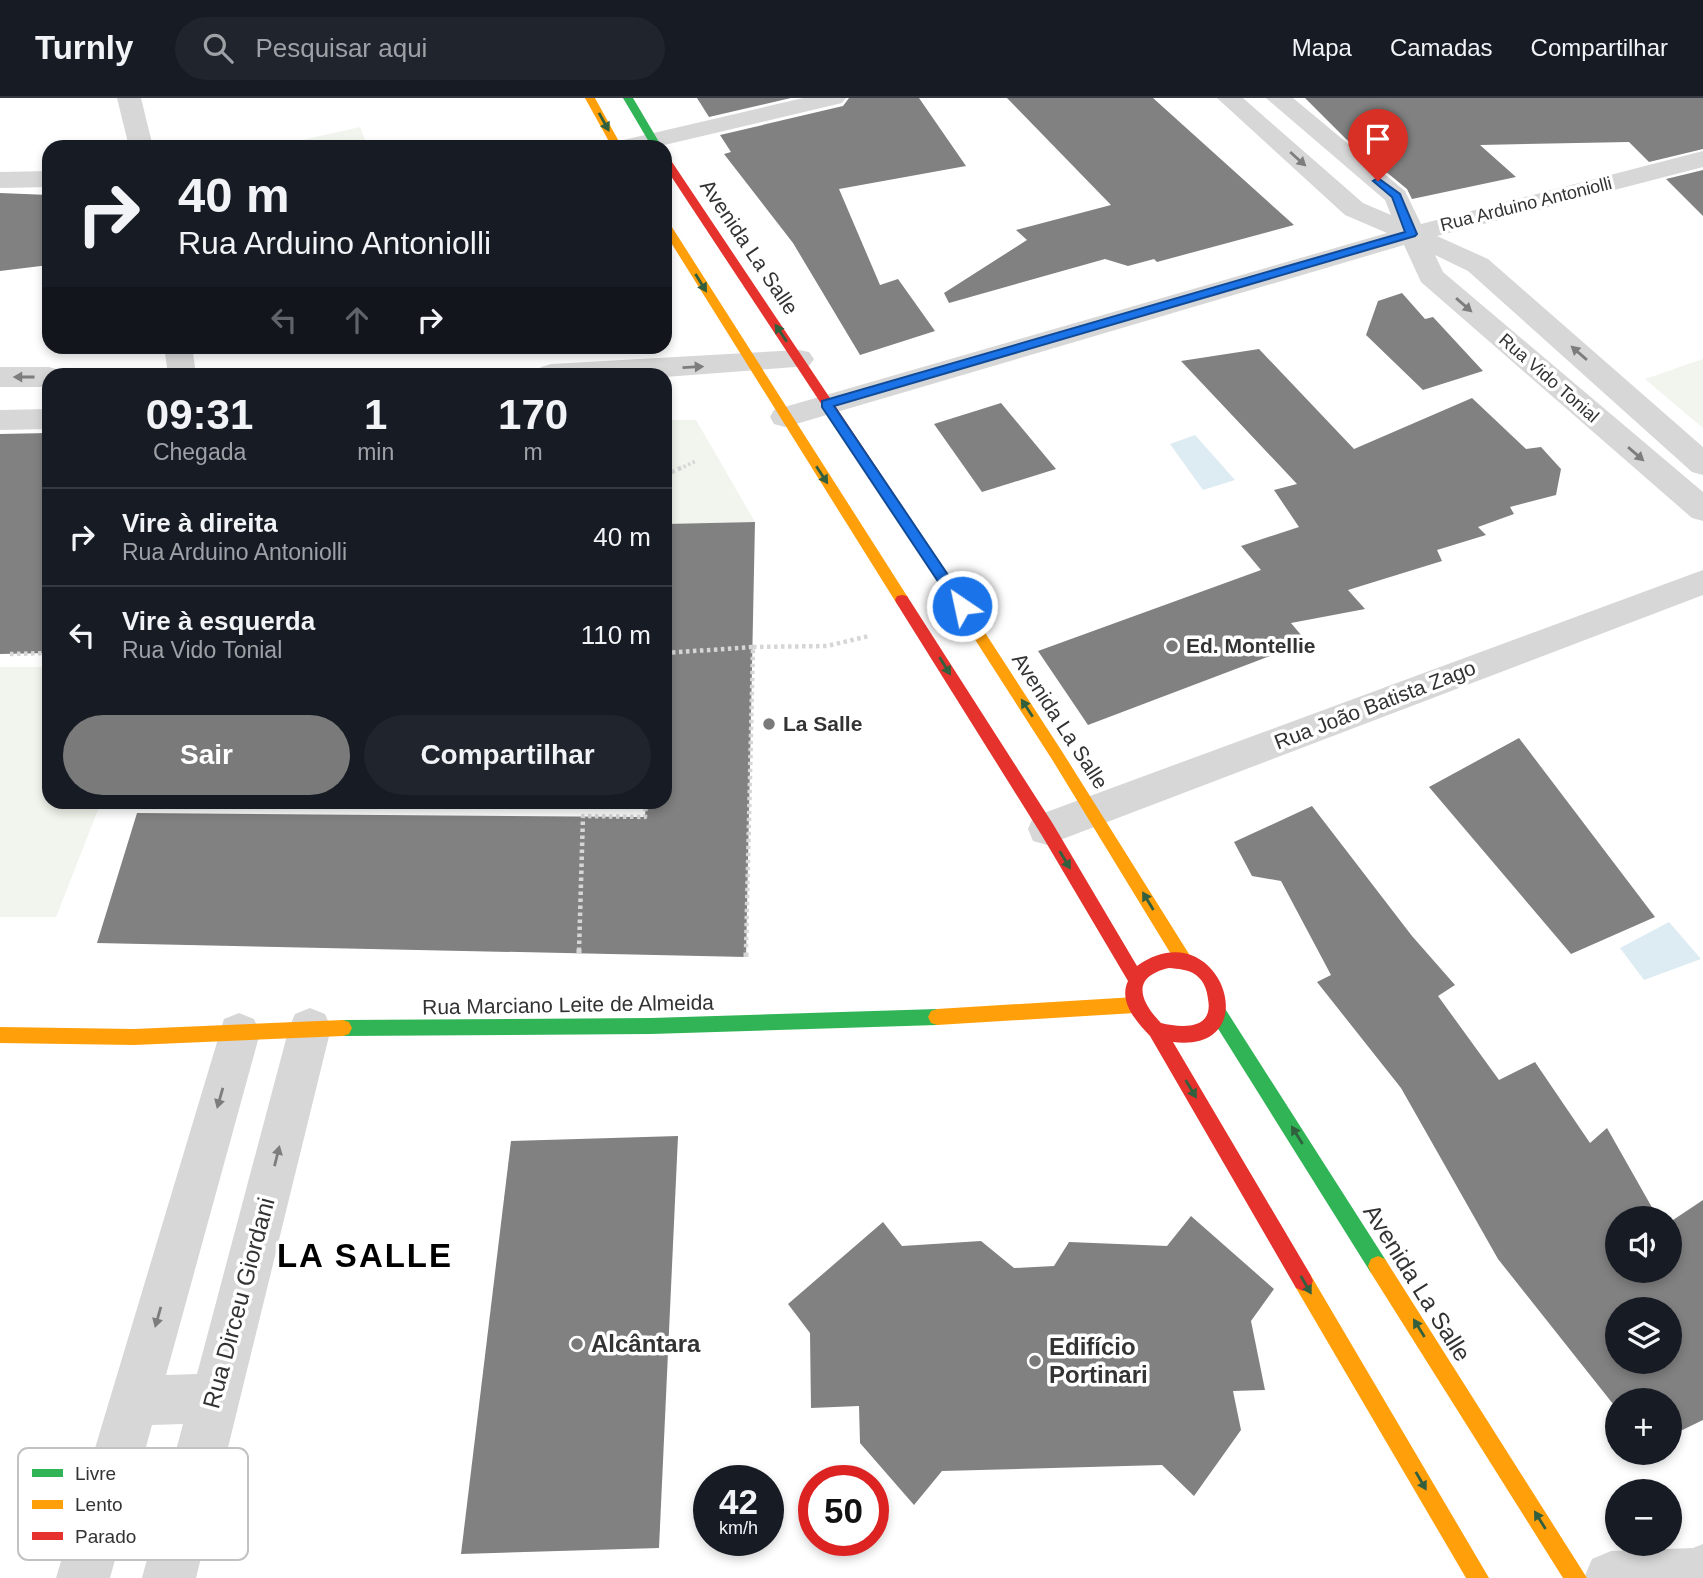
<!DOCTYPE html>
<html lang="pt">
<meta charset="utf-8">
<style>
:root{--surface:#171b24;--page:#20242c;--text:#f1f3f6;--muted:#9ea1a6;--line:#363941;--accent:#7a7a7a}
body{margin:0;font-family:Arial,sans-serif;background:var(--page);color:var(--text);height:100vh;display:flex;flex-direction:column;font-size:26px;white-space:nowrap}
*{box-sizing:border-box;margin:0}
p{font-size:23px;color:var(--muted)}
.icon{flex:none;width:38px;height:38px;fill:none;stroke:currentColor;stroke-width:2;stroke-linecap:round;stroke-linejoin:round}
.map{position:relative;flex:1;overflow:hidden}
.panel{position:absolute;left:42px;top:270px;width:630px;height:441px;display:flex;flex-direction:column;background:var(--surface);border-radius:21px;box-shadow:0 4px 10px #0003}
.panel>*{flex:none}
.banner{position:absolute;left:42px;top:42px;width:630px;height:214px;border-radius:21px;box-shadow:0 4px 10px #0003;background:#171b24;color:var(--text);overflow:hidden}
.buttons{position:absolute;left:1605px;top:1108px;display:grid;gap:14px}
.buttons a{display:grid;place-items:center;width:77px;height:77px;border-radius:50%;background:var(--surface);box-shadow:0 4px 10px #0003;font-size:35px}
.speed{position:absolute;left:693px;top:1367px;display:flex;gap:14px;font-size:35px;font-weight:700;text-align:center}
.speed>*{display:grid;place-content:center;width:91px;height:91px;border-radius:50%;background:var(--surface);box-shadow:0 4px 10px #0003;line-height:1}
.speed small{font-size:18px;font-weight:400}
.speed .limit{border:10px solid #d22;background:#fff;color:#111}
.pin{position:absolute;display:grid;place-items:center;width:60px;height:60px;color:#fff;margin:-72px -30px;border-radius:50% 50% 50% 0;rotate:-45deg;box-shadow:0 0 7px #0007}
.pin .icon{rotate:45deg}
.me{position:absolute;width:77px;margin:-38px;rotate:326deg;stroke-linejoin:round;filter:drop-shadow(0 0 5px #0008)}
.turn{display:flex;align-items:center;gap:24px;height:147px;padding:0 21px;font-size:32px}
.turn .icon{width:91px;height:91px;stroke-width:2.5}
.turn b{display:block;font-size:49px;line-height:60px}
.lanes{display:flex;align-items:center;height:66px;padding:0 21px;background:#0003;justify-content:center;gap:35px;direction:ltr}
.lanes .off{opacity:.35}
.eta{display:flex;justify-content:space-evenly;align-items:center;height:119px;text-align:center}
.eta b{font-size:42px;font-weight:700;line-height:49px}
.primary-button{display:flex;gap:14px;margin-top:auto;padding:14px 21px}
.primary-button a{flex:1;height:80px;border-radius:42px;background:var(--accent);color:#fff;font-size:28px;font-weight:700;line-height:80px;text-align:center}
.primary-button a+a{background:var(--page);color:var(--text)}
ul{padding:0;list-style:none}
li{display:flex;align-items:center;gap:21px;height:98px;padding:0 21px;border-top:2px solid var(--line)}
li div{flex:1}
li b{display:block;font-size:26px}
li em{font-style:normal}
header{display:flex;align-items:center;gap:42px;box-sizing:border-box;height:98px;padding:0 35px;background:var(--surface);border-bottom:2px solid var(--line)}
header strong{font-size:33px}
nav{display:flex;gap:38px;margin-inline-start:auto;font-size:24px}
.search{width:490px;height:63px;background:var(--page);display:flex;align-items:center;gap:18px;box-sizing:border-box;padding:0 24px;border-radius:38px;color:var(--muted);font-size:26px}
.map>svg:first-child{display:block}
.green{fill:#f1f5ed}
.water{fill:#ddebf3}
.building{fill:#818181;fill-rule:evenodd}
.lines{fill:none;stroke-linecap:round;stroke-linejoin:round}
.path-far2{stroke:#d6d6d6;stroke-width:3.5;stroke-dasharray:2.5 2.5;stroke-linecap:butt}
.path-far1{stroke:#d6d6d6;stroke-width:4.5;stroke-dasharray:3.5 3.5;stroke-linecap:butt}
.path{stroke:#d6d6d6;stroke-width:5;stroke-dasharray:4.5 4.5;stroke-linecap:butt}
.street{fill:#d7d7d7;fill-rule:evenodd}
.fast{fill:#30b455;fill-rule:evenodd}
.slow{fill:#ff9f0a;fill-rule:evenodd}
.jam{fill:#e5322d;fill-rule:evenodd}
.oneway{fill:#32603f}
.oneway2{fill:#7d7d7d}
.route{fill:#1a73e8;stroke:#114b97;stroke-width:2}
.poi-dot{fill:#7a7a7a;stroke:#fff;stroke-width:2.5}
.labels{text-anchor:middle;stroke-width:7;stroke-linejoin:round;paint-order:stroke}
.far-street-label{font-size:18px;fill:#333;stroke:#fff}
.street-label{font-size:21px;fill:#333;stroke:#fff}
.poi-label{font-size:21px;font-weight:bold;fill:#333;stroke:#fff;text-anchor:start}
.near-street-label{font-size:24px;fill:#333;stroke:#fff}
.near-poi-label{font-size:24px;font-weight:bold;fill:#333;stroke:#fff;text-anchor:start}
.near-district-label{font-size:33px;font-weight:bold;letter-spacing:2px;fill:#000;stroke:#fff}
.key{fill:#fff;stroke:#c2c2c2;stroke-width:2}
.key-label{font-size:19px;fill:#333}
</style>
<header>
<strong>Turnly</strong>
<div class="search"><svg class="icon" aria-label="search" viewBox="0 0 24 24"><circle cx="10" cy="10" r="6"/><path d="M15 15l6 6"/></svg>Pesquisar aqui</div>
<nav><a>Mapa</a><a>Camadas</a><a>Compartilhar</a></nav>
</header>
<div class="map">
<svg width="1703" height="1480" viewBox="0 0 1703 1480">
<rect width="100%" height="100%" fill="#fff"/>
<g class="green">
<path d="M360,29l8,20h-97z"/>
<path d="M1703,261v69l-58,-49z"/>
<path d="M665,322h31l59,102 -90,2z"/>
<path d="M0,569h49v135h52l-45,115h-56z"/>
</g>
<g class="water">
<path d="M1195,337l40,45 -32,10 -33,-46z"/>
<path d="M1669,824l32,37 -57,21 -24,-32z"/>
</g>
<g class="building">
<path d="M697,0h94l-82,19z"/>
<path d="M849,0h70l47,68 -127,23 41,96 18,-6 37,52 -75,24 -67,-112 -69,-89 7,-2 -11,-17 123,-29z"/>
<path d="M1007,0h146l141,127 -137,37 -3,-3 -26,7 -23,-7 -156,44 -5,-10 83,-53 -11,-10 95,-25z"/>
<path d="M1305,0h398v51l-54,13 -20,-20 -149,3 36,32 -104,22 -5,-10 -61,-50z"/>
<path d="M1703,72v46l-37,-37z"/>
<path d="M0,95l49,2v70l-49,6z"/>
<path d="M1402,195l23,26 8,-2 50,54 -60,19 -57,-55 12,-34z"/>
<path d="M1259,251l95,100 118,-51 54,51 15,-2 20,22 -5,26 -46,12 4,7 -36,13 8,8 -49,15 5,11 -94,29 17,19 -74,14 16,19 -219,83 -50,-74 223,-81 -20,-24 58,-19 -25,-37 23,-6 -116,-123z"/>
<path d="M1001,305l55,66 -74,23 -48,-68z"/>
<path d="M49,335v220l-49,1v-220z"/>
<path d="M755,424l-9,435 -649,-14 40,-130 508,4 1,-15h19v-278z"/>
<path d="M1519,640l136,179 -84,37 -142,-167z"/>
<path d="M1312,708l100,130 43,49 -17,11 61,84 36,-18 55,81 17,-15 51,90h-41v52h53v-48l33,-22v220l-33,16v-36h-53v9l-119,-150 -97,-171 -84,-106 14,-7 -50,-94 -29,-5 -18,-34zM1617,1211h53v53h-53z"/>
<path d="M678,1038l-19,412 -198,6 50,-413z"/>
<path d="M1191,1118l83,73 -23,32 14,69 -32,1 8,39 -47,66 -32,-31 -220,6 -28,34 -54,-62 -1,-37 -48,2 -1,-75 -22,-29 95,-82 19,24 79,-5 33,27 40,-2 15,-24 98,4z"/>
</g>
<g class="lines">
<path class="path-far2" d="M679,371l17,-8"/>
<g class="path-far1">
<path d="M665,377l18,-8"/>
<path d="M753,549l74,-1 42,-10"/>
<path d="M665,555l88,-6 -7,304"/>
<path d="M10,556l39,-1"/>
<path d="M579,853l4,-135 62,1 1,-15"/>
</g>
<g class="path">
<path d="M579,856v-5"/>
<path d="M746,859v-8"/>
</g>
<g class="street">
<path d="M117,0h24l12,49h-24z"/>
<path d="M803,0h43l-4,5 -186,44h-44l3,-5z"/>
<path d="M1217,0h26l120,105 28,12 -6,-15 -119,-102h27l112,93 16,33 282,-73v16l-266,69 51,23 215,188v28l-11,-3 -224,-201 -33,-16 8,17 260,220v29l-11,-3 -271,-236 -17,-37 -608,179 -11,3 -11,-3 -4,-7 4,-7 613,-177 -42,-18z"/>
<path d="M49,73v16l-49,1v-16z"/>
<path d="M164,248h28l4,28h-28z"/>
<path d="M799,252l10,2 5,7 -5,7 -144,11v-3h-129l5,-7 10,-3z"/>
<path d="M0,269h49l10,3 3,4h-13v13h-49z"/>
<path d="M49,311v20l-49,1v-20z"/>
<path d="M1703,472v25l-656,250 -14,-4 -5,-12 5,-12z"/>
<path d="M310,910l15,6 6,14 -135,550h-54l41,-154 -31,1 -42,153h-54l168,-559 15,-6 15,6 6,14 -94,342 31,-1 92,-346 6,-14z"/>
<path d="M1703,1446v34h-119l8,-19 19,-8 82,-3z"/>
</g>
<g class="fast">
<path d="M623,0h10l29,49h-10z"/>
<path d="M1218,907l6,2 161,252 3,7 -3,7 -7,3 -7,-3 -159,-254 -3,-6 3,-6z"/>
<path d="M937,911l6,2 3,6 -3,6 -6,2 -286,9 -308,2 -6,-2 -3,-6 3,-6 6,-2 308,-2z"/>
</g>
<g class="slow">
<path d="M585,0h10l27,49h-10z"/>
<path d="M665,123l5,3 237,372 2,4 -2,4h-10l-232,-371z"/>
<path d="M918,437l5,2 140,216 126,201 2,5 -2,5 -6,3 -6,-3 -124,-203 -140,-218 -2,-3z"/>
<path d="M1135,899l6,2 3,6 -3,6 -6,2 -198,12 -6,-2 -3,-6 3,-6 6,-2z"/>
<path d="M343,922l6,2 3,6 -3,6 -6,2 -209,9 -134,-2v-16l134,2z"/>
<path d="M1378,1158l7,3 202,319h-24l-192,-305 -3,-7 3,-7z"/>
<path d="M1303,1173l7,3 179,304h-23l-170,-290 -3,-7 3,-7z"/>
</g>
<g class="jam">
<path d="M665,58l5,3 253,378v6h-10l-248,-376z"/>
<path d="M902,497l5,1 146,228 84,142c82,-58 133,88 36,76l137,232 3,7 -3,7 -7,3 -7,-3 -146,-252c-13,-14 -32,-34 -22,-55l-87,-147 -144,-230 -2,-4 2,-4zM1169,870c9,1 19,1 27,7 8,6 11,15 12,24 6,31 -26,29 -47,24 -21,-22 -31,-46 8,-55z"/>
</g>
</g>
<defs><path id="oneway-solid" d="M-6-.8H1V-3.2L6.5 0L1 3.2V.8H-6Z" transform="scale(1.75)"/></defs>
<g class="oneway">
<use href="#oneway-solid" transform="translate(604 24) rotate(61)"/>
<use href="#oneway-solid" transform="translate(701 185) rotate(58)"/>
<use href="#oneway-solid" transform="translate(781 235) rotate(-124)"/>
<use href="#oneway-solid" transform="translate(822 377) rotate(57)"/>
<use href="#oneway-solid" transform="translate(945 568) rotate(58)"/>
<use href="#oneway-solid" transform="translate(1027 610) rotate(-123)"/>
<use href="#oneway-solid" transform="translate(1065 762) rotate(59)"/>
<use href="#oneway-solid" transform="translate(1148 803) rotate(-121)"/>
<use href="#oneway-solid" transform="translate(1191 991) rotate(59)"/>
<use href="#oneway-solid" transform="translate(1297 1037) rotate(-122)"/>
<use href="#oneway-solid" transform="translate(1306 1187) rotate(60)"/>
<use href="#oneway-solid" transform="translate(1419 1230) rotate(-122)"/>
<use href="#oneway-solid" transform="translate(1421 1383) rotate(60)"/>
<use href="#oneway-solid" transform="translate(1540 1422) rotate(-122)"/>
</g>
<g class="oneway2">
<use href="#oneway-solid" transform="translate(1298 61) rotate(42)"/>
<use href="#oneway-solid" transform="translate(1464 207) rotate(41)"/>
<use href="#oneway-solid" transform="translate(1579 255) rotate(-139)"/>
<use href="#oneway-solid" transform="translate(693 269) rotate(-3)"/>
<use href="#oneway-solid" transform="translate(24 279) rotate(180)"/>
<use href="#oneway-solid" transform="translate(1636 356) rotate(41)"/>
<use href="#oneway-solid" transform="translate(220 1000) rotate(106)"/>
<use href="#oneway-solid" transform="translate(277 1058) rotate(-76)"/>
<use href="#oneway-solid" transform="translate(158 1219) rotate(106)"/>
</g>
<path class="route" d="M1378,80l22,16 17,40 -2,2 -581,170 135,200 -7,6 -5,-2 -135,-203v-6l583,-169 -13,-35 -19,-16z"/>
<g class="poi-dot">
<circle cx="1172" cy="548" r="7"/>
<circle cx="769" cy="626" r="7"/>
<circle cx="577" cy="1246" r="7"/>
<circle cx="1035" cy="1263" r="7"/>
</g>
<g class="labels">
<g class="far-street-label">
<text transform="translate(1526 106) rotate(-14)" y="6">Rua Arduino Antoniolli</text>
<text transform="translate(1549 280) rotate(41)" y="6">Rua Vido Tonial</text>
</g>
<g class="street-label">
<text transform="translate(749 149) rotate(56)" y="7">Avenida La Salle</text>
<text transform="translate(1375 607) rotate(-21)" y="7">Rua João Batista Zago</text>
<text transform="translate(1060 623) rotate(57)" y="7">Avenida La Salle</text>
<text transform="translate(568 907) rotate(-1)" y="7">Rua Marciano Leite de Almeida</text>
</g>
<g class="poi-label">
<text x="1186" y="555">Ed. Montellie</text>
<text x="783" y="633">La Salle</text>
</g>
<g class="near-street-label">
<text transform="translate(1417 1185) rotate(58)" y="8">Avenida La Salle</text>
<text transform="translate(239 1205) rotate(-75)" y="8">Rua Dirceu Giordani</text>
</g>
<g class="near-poi-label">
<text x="591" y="1254">Alcântara</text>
<text x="1049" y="1257">Edifício<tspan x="1049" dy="28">Portinari</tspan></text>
</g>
<g class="near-district-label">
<text x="365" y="1169">LA SALLE</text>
</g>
</g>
<rect x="18" y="1350" width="230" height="112" rx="10" class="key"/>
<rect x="32" y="1371" width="31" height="8" fill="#30b455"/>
<rect x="32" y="1402" width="31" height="9" fill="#ff9f0a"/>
<rect x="32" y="1434" width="31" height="8" fill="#e5322d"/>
<g class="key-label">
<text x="75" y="1382">Livre</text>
<text x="75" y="1413">Lento</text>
<text x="75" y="1445">Parado</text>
</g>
</svg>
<div class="buttons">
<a><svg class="icon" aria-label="sound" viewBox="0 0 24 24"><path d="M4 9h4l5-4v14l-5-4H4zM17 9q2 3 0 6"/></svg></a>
<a><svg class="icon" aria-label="layers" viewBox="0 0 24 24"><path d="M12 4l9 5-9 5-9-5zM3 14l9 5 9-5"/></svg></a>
<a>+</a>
<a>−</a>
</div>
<div class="speed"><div>42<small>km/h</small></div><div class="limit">50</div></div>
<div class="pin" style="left:1378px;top:83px;background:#d93025"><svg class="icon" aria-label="arrive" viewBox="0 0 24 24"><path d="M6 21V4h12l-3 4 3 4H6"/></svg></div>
<svg class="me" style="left:962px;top:508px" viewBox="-20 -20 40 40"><circle r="17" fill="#1a73e8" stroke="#fff" stroke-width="3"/><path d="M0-11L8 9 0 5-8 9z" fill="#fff"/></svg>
<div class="banner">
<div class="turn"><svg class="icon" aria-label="right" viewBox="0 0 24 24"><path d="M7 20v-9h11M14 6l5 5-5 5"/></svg><div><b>40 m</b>Rua Arduino Antoniolli</div></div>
<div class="lanes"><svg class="icon off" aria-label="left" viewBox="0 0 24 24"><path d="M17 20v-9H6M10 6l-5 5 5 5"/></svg><svg class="icon off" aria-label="ahead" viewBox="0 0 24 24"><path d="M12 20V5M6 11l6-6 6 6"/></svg><svg class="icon" aria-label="right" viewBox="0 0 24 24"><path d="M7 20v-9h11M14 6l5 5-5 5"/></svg></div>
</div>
<section class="panel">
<div class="eta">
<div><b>09:31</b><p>Chegada</p></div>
<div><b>1</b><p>min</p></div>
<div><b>170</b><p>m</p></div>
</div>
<ul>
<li><svg class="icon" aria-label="right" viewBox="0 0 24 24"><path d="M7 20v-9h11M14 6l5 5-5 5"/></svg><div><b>Vire à direita</b><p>Rua Arduino Antoniolli</p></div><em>40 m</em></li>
<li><svg class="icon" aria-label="left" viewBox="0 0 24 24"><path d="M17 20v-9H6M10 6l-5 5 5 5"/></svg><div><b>Vire à esquerda</b><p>Rua Vido Tonial</p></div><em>110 m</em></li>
</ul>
<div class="primary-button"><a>Sair</a><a>Compartilhar</a></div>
</section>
</div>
